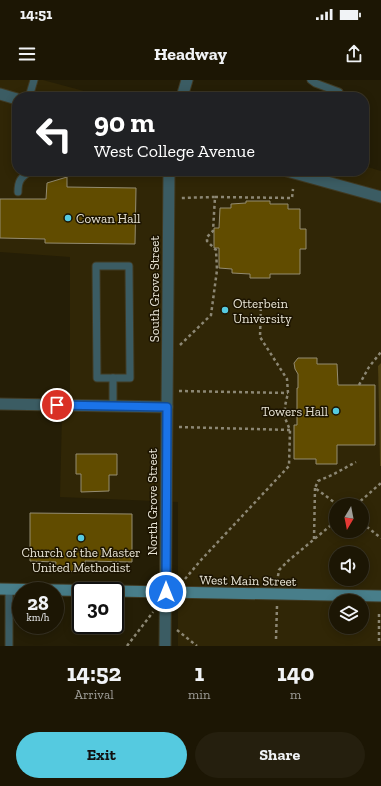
<!DOCTYPE html>
<style>
:root{--surface:#1c1604;--page:#251f0e;--text:#f1f3f6;--muted:#a09f9a;--line:#3a3526;--accent:#55cae0}
body{margin:0;font-family:"Zilla Slab",serif;background:var(--page);color:var(--text);height:100vh;display:flex;flex-direction:column;font-size:15px;white-space:nowrap}
*{box-sizing:border-box;margin:0}
p{font-size:13px;color:var(--muted)}
.icon{flex:none;width:22px;height:22px;fill:none;stroke:currentColor;stroke-width:2;stroke-linecap:round;stroke-linejoin:round}
.map{position:relative;height:566px;overflow:hidden}
.sheet{display:flex;flex-direction:column;background:var(--surface);flex:1}
.sheet>*{flex:none}
.top-card{position:absolute;left:12px;top:12px;width:357px;height:84px;border-radius:16px;box-shadow:0 2px 10px #0003,0 0 0 1px var(--line);background:#202124;color:#fff;overflow:hidden}
.needle{width:26px;rotate:190deg}
.controls{position:absolute;left:329px;top:418px;display:grid;gap:8px}
.controls a{display:grid;place-items:center;width:40px;height:40px;border-radius:50%;background:var(--surface);box-shadow:0 2px 10px #0003,0 0 0 1px var(--line);font-size:20px}
.speed{position:absolute;left:12px;top:502px;display:flex;gap:8px;font-size:20px;font-weight:700;text-align:center}
.speed>*{display:grid;place-content:center;width:52px;height:52px;border-radius:50%;background:var(--surface);box-shadow:0 2px 10px #0003,0 0 0 1px var(--line);line-height:1}
.speed small{font-size:10px;font-weight:400}
.speed .limit{border:2px solid #111;border-radius:6px;background:#fff;color:#111}
.pin{position:absolute;display:grid;place-items:center;width:34px;height:34px;color:#fff;margin:-17px;border:2px solid #fff;border-radius:50%;box-shadow:0 1px 4px #0007}
.me{position:absolute;width:44px;margin:-22px;rotate:0deg;stroke-linejoin:round;filter:drop-shadow(0 0 3px #0008)}
.turn{display:flex;align-items:center;gap:14px;height:84px;padding:0 16px;font-size:18px}
.turn .icon{width:52px;height:52px;stroke-width:2.5}
.turn b{display:block;font-size:28px;line-height:34px}
.eta{display:flex;justify-content:space-evenly;align-items:center;height:68px;text-align:center}
.eta b{font-size:24px;font-weight:700;line-height:28px}
.cta{display:flex;gap:8px;margin-top:auto;padding:8px 16px}
.cta a{flex:1;height:46px;border-radius:24px;background:var(--accent);color:#111;font-size:16px;font-weight:700;line-height:46px;text-align:center}
.cta a+a{background:var(--page);color:var(--text)}
.status{display:flex;justify-content:space-between;align-items:center;height:28px;padding:0 20px;background:var(--surface);direction:ltr}
.status svg{height:11px;fill:currentColor}
header{display:flex;justify-content:space-between;align-items:center;height:52px;padding:0 16px;background:var(--surface);font-size:18px;font-weight:700}
.map>svg:first-child{display:block}
.built{fill:#302606;fill-rule:evenodd}
.green{fill:#504213}
.building{fill:#614c00;stroke:#948c71}
.lines{fill:none;stroke-linecap:round;stroke-linejoin:round}
.service-casing{stroke:#403a23;stroke-width:9}
.minor-casing{stroke:#403a23;stroke-width:13}
.secondary-casing{stroke:#403a23;stroke-width:13}
.path{stroke:#8c8774;stroke-width:2.5;stroke-dasharray:3 3;stroke-linecap:butt}
.service{stroke:#3b5c63;stroke-width:7}
.minor{stroke:#3b5c63;stroke-width:11}
.secondary{stroke:#487e8a;stroke-width:11}
.route-casing{stroke:#114b97;stroke-width:10}
.route{stroke:#1a73e8;stroke-width:7}
.poi-dot{fill:#55cae0;stroke:#1c1401;stroke-width:1.5}
.labels{text-anchor:middle;stroke-width:3;stroke-linejoin:round;paint-order:stroke}
.poi-label{font-size:13px;fill:#e8e4d5;stroke:#1c1401;text-anchor:start}
.street-label{font-size:13px;fill:#e8e4d5;stroke:#1c1401}
</style>
<div class="status"><b>14:51</b><svg viewBox="0 0 49 12"><path d="M0 12V9h3v3zM5 12V6h3v6zM10 12V3h3v9zM15 12V0h3v12zM26 1h20v11H26zM47 4h2v5h-2z"/></svg></div>
<header><svg class="icon" aria-label="menu" viewBox="0 0 24 24"><path d="M4 6h16M4 12h16M4 18h16"/></svg>Headway<svg class="icon" aria-label="share" viewBox="0 0 24 24"><path d="M12 15V3M7 8l5-5 5 5M5 13v7h14v-7"/></svg></header>
<div class="map">
<svg width="381" height="566" viewBox="0 0 381 566">
<rect width="100%" height="100%" fill="#251e06"/>
<path class="built" d="M0,0h43l63,17h-89v74h347v-5l17,5v192l-3,3 2,99 1,1v180h-203v-144l-118,-5 2,-82 8,-25v-133l-70,-5zM336,425h26v26h-26zM336,473h26v26h-26zM336,521h26v26h-26z"/>
<path class="green" d="M381,283v103h-1l-2,-100z"/>
<g class="building">
<path d="M67,97v10l69,1 -1,56 -90,-1v-4l-45,-1v-39h46l1,-16z"/>
<path d="M246,121h24v3h18v5h12v20h6v20h-6v25h-30v4h-20v-4l-18,-1v-4l-13,-1v-20h-5v-20h5l1,-20h11v-4l15,-1z"/>
<path d="M298,278h19v6h20l1,21h37v60h-38v19h-21v-5h-22v-34h3v-37h1v-14l-3,-5 -1,-6z"/>
<path d="M76,374h41v21h-8v16l-28,1v-18h-5z"/>
<path d="M30,433l102,1v48l-47,-1v11l-30,-1 1,-9 -26,-1z"/>
</g>
<g class="lines">
<g class="service-casing">
<g id="service">
<path d="M311,0l4,3 24,9v5"/>
<path d="M29,17l5,-17"/>
<path d="M318,100l4,-9"/>
<path d="M18,112c0,-12 3,-14 12,-21"/>
<path d="M96,186h33l1,112h-33z"/>
<path d="M113,298v27"/>
<path d="M9,566v-57"/>
</g>
</g>
<g class="minor-casing">
<g id="minor">
<path d="M0,14l17,5"/>
<path d="M182,17l5,-17"/>
<path d="M287,91l94,26"/>
<path d="M0,324l167,3"/>
<path d="M165,566l4,-475"/>
</g>
</g>
<g class="secondary-casing">
<g id="secondary">
<path d="M0,509l114,2"/>
<path d="M115,511l266,5"/>
</g>
</g>
<g class="path">
<path d="M215,117l77,1 1,-9"/>
<path d="M180,265l31,-30 6,-45 -1,-20 -9,-9v-4l6,-6 2,-34 -34,1"/>
<path d="M359,305l10,-18 12,-15"/>
<path d="M179,311l109,2"/>
<path d="M179,347l111,3"/>
<path d="M338,425l-23,-17 3,-7 14,-6 24,-13"/>
<path d="M356,425l25,-22"/>
<path d="M362,443l19,15"/>
<path d="M314,459l1,-51"/>
<path d="M185,499l16,-19 88,-94 1,-36 -5,-12v-12l3,-13 -1,-14 -27,-42 1,-34"/>
<path d="M277,502l2,-12 9,-9 48,-40"/>
<path d="M177,550l20,16"/>
<path d="M276,559l1,-33"/>
<path d="M379,561v-30"/>
<path d="M127,566l26,-34"/>
</g>
<use href="#service" class="service"/>
<use href="#minor" class="minor"/>
<use href="#secondary" class="secondary"/>
</g>
<g class="lines">
<g class="route-casing">
<path id="route" d="M57,325l110,2 -1,185"/>
</g>
<use href="#route" class="route"/>
</g>
<g class="poi-dot">
<circle cx="68" cy="138" r="4"/>
<circle cx="225" cy="230" r="4"/>
<circle cx="336" cy="331" r="4"/>
<circle cx="81" cy="458" r="4"/>
</g>
<g class="labels">
<g class="poi-label">
<text x="76" y="143">Cowan Hall</text>
<text x="233" y="228">Otterbein<tspan x="233" dy="15">University</tspan></text>
<text x="328" y="336" text-anchor="end">Towers Hall</text>
<text x="81" y="477" text-anchor="middle">Church of the Master<tspan x="81" dy="15">United Methodist</tspan></text>
</g>
<g class="street-label">
<text transform="translate(154 209) rotate(-90)" y="5">South Grove Street</text>
<text transform="translate(152 422) rotate(-90)" y="5">North Grove Street</text>
<text transform="translate(248 500) rotate(1)" y="5">West Main Street</text>
</g>
</g>
</svg>
<div class="controls">
<a><svg class="needle" viewBox="-14 -14 28 28"><path d="M0-13l5 13h-10z" fill="#e53935"/><path d="M0 13l5-13h-10z" fill="#a09f9a"/></svg></a>
<a><svg class="icon" aria-label="sound" viewBox="0 0 24 24"><path d="M4 9h4l5-4v14l-5-4H4zM17 9q2 3 0 6"/></svg></a>
<a><svg class="icon" aria-label="layers" viewBox="0 0 24 24"><path d="M12 4l9 5-9 5-9-5zM3 14l9 5 9-5"/></svg></a>
</div>
<div class="speed"><div>28<small>km/h</small></div><div class="limit">30</div></div>
<div class="pin" style="left:57px;top:325px;background:#d93025"><svg class="icon" aria-label="arrive" viewBox="0 0 24 24"><path d="M6 21V4h12l-3 4 3 4H6"/></svg></div>
<svg class="me" style="left:166px;top:512px" viewBox="-20 -20 40 40"><circle r="17" fill="#1a73e8" stroke="#fff" stroke-width="3"/><path d="M0-11L8 9 0 5-8 9z" fill="#fff"/></svg>
<div class="top-card">
<div class="turn"><svg class="icon" aria-label="left" viewBox="0 0 24 24"><path d="M17 20v-9H6M10 6l-5 5 5 5"/></svg><div><b>90 m</b>West College Avenue</div></div>
</div>
</div>
<section class="sheet">
<div class="eta">
<div><b>14:52</b><p>Arrival</p></div>
<div><b>1</b><p>min</p></div>
<div><b>140</b><p>m</p></div>
</div>
<div class="cta"><a>Exit</a><a>Share</a></div>
</section>
